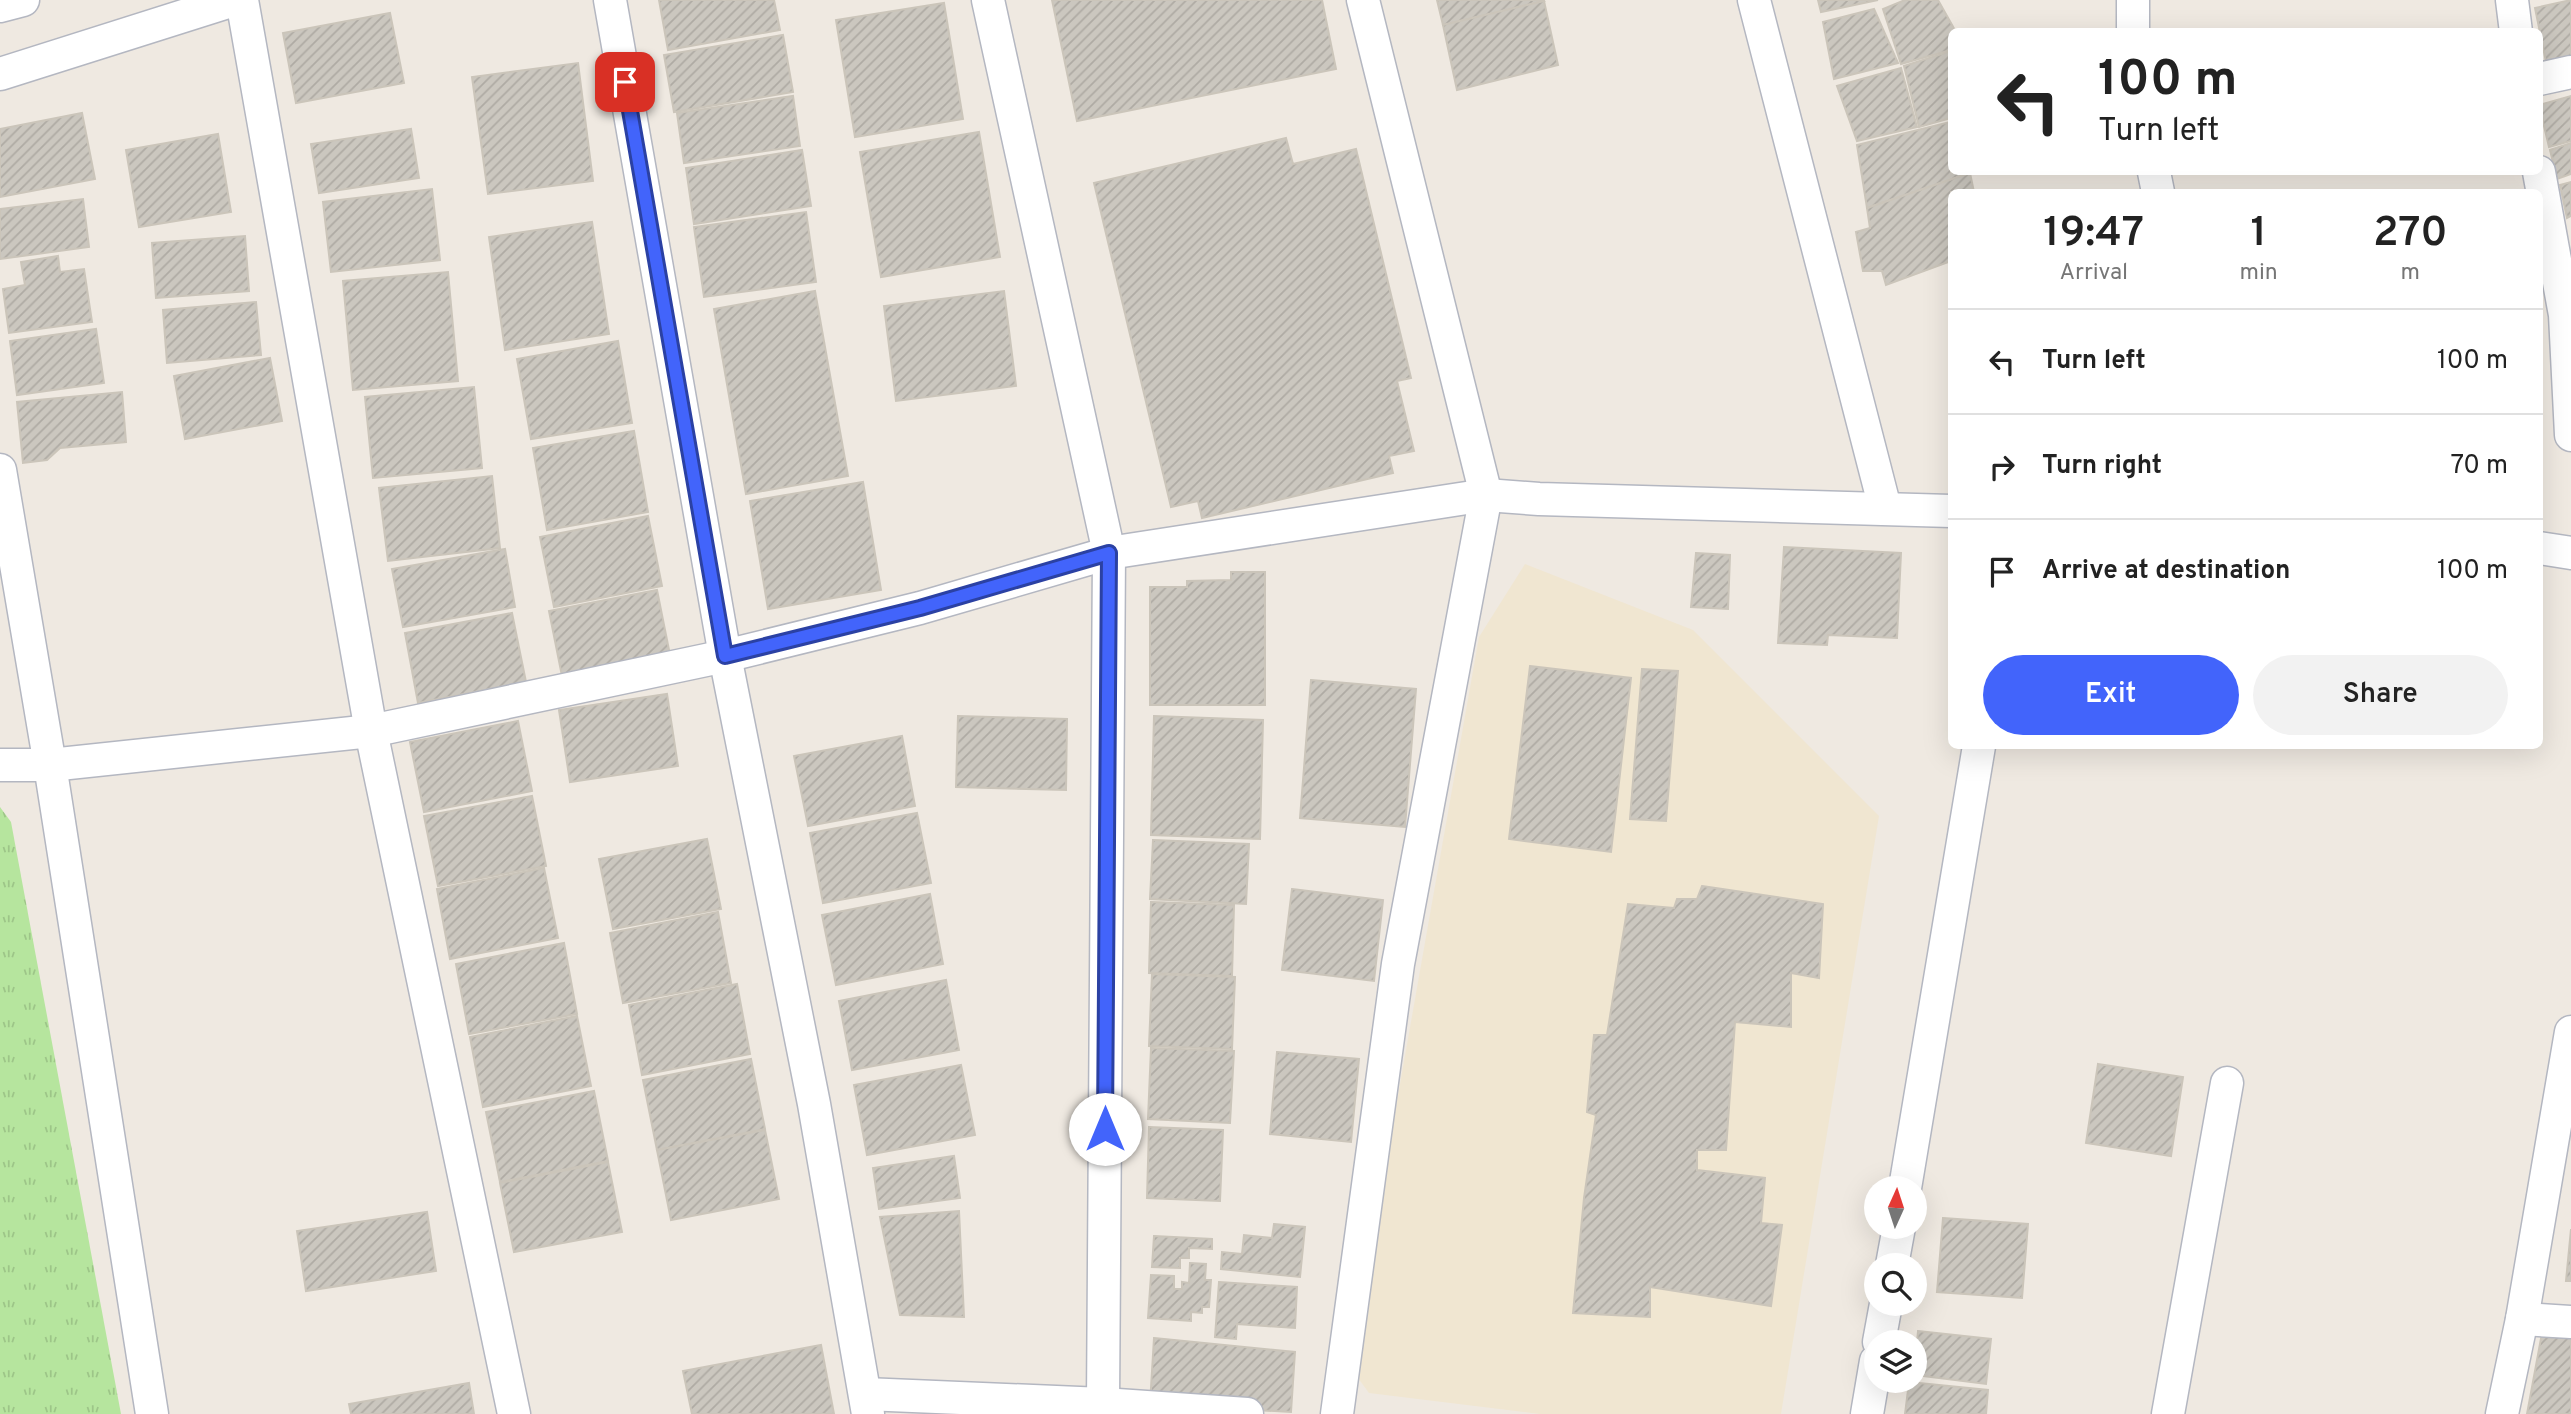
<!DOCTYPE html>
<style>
:root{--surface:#fff;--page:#f2f2f2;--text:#222;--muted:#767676;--line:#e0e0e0;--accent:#4264fb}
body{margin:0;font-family:Overpass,sans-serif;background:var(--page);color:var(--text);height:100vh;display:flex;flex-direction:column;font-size:26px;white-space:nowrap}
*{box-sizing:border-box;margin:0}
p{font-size:23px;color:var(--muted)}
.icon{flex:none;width:38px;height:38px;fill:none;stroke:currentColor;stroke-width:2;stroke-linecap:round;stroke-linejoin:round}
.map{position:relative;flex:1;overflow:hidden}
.panel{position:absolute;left:1948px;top:189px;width:595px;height:560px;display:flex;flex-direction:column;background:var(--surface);border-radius:10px;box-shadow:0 7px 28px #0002}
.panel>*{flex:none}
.banner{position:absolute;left:1948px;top:28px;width:595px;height:147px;border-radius:10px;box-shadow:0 7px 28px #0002;background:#fff;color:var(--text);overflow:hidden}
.needle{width:46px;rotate:3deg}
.fabs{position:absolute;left:1864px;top:1176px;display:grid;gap:14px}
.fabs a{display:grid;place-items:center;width:63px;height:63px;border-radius:50%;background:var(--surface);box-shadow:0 7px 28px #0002;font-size:35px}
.pin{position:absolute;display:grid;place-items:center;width:60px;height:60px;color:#fff;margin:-30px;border-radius:14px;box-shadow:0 4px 10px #0006}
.me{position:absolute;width:77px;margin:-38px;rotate:0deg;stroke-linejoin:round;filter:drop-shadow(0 0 5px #0008)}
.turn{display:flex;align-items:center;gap:24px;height:147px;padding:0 35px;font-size:32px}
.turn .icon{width:91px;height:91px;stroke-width:2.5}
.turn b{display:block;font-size:49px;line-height:60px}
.eta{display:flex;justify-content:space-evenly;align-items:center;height:119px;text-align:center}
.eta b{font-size:42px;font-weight:600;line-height:49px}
.primary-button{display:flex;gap:14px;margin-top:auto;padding:14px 35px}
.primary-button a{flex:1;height:80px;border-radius:42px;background:var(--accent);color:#fff;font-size:28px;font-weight:600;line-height:80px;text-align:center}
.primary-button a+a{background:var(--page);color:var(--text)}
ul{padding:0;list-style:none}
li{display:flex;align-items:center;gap:21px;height:105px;padding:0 35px;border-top:2px solid var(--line)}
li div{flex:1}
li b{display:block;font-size:26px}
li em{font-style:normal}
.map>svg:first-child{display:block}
.education{fill:#f0e6d1}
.grass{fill:url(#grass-tufts)}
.building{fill:url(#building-hatch);stroke:#cbc5ba;stroke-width:2}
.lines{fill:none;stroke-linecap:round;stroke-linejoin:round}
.minor-casing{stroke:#b4b7c1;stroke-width:35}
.minor{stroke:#fff;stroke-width:32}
.route-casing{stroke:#2b41a3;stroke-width:18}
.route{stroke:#4264fb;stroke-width:12}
</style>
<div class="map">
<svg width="2571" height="1414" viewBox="0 0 2571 1414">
<defs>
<pattern id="grass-tufts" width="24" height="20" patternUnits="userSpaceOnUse" patternTransform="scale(1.75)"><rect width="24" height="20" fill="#b6e59e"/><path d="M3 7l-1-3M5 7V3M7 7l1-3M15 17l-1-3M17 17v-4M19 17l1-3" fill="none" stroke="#9dc588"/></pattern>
<pattern id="building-hatch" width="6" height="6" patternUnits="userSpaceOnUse" patternTransform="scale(1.75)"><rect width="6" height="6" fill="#cbc7bf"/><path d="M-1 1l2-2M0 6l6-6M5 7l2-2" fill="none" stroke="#afaba4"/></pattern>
</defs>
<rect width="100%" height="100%" fill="#efe9e1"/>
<path class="education" d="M1525,564l168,66 186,186 -98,598h-241l-171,-21 -19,-26 129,-730z"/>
<path class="grass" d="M0,807l11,15 110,592h-121z"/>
<g class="building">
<path d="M659,0h115l6,30 -112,20z"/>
<path d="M1052,0h270l14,69 -259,52z"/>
<path d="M1437,0h106l1,1 -101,24z"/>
<path d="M1818,0h60l-57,12z"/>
<path d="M1905,0h33l18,32h-5v18l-50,14 -18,-55z"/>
<path d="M2571,0v57l-25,5 -11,-54z"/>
<path d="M1544,1l14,64 -101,25 -14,-65z"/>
<path d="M944,3l19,116 -108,18 -19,-117z"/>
<path d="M1874,9l24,54 -64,16 -11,-57z"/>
<path d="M390,13l14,70 -108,20 -13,-70z"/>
<path d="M783,35l10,57 -119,20 -10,-57z"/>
<path d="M1951,51v67l-32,9 -15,-61z"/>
<path d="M578,63l15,118 -105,13 -16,-117z"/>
<path d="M1901,68l16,59 -60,14 -20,-55z"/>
<path d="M793,96l7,50 -116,17 -7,-50z"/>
<path d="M2571,96v45l-22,6 -10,-42z"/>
<path d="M82,113l13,66 -95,18v-68z"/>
<path d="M1950,122l1,50 19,1 -103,35 -10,-63z"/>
<path d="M411,129l8,49 -100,15 -8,-49z"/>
<path d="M979,132l21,125 -119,20 -21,-125z"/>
<path d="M218,134l13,78 -92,15 -13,-77z"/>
<path d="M1286,138l7,26 63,-15 55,229 -14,3 17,70 -25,5 4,17 -191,45 -4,-17 -27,6 -77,-324z"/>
<path d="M2571,143v31l-14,5 -7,-29z"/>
<path d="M802,150l9,56 -117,18 -8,-56z"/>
<path d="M1970,173l4,19h-23v69l-65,24 -4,-14h-19l-7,-39 14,-4 -3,-20z"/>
<path d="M2571,182v34l-4,2 -7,-33z"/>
<path d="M432,189l8,71 -109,12 -8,-70z"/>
<path d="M83,199l6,48 -89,12v-50z"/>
<path d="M806,212l10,70 -112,15 -10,-70z"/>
<path d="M592,222l17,112 -104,16 -16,-113z"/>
<path d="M245,236l4,55 -93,7 -4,-55z"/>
<path d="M58,256l2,16 24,-3 8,53 -83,11 -6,-44 22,-4 -4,-23z"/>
<path d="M448,272l10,109 -105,9 -10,-109z"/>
<path d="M815,291l33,185 -102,18 -32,-185z"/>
<path d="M1004,291l12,95 -120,15 -12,-95z"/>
<path d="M256,302l5,53 -94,8 -4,-53z"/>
<path d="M96,329l8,54 -87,12 -7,-54z"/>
<path d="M618,341l14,82 -101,16 -14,-80z"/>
<path d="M270,358l12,63 -97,18 -11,-63z"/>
<path d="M474,387l8,81 -109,10 -8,-81z"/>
<path d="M122,392l4,50 -66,6 -13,12 -24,3 -6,-61z"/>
<path d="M634,431l14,81 -101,18 -14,-82z"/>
<path d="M492,476l8,72 -112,13 -9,-73z"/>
<path d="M863,482l18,108 -113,19 -18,-108z"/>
<path d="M648,516l14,70 -108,21 -14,-70z"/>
<path d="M1784,547l117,6 -4,85 -69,-3 -1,10 -49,-2z"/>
<path d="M505,549l10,58 -112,20 -11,-58z"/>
<path d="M1696,553l34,2 -2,54 -37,-2z"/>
<path d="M1231,572h34v133h-115v-118h37v-6l44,-1z"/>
<path d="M657,590l14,70 -108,21 -14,-70z"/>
<path d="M512,613l14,69 -108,21 -13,-70z"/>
<path d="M1530,666l101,12 -20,174 -102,-13z"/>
<path d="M1642,669l36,2 -12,150 -36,-2z"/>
<path d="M1311,680l105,9 -11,138 -105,-9z"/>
<path d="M667,694l11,72 -108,16 -11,-72z"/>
<path d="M958,716l109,3 -1,71 -110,-3z"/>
<path d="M1154,716l109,4 -3,119 -109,-4z"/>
<path d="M518,721l14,70 -108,21 -14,-70z"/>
<path d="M902,736l13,70 -107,20 -14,-70z"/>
<path d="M532,796l14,70 -108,20 -14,-70z"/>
<path d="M917,813l14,70 -108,20 -13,-70z"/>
<path d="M707,839l14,70 -108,20 -14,-70z"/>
<path d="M1153,840l96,4 -3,60 -96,-5z"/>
<path d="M544,868l14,70 -108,21 -13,-70z"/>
<path d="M1702,886l121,18 -4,74 -28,-5v54l-56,-5 -9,128h-29v20l68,8 -4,45 21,2 -11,81 -121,-19v30l-77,-4 11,-115 12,-83 -9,-3 7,-77h13l21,-131 46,4 3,-9h20z"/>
<path d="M1292,889l91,11 -9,81 -92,-11z"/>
<path d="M930,894l13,70 -107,21 -14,-70z"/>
<path d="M1151,902l83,3 -2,71 -83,-3z"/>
<path d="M718,912l13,71 -108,20 -13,-70z"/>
<path d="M564,943l13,71 -108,20 -13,-70z"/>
<path d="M1152,974l83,3 -3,72 -83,-3z"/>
<path d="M946,980l13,70 -107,20 -13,-69z"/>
<path d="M737,984l13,70 -108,21 -13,-70z"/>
<path d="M577,1016l14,70 -108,21 -13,-70z"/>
<path d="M1151,1048l83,3 -4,72 -82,-4z"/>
<path d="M1277,1052l82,7 -8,83 -81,-8z"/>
<path d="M751,1059l14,70 -108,21 -14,-70z"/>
<path d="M2098,1064l85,13 -12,79 -85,-13z"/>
<path d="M961,1065l14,70 -108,20 -13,-70z"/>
<path d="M594,1091l14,70 -108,21 -14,-70z"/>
<path d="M1149,1127l74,3 -3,71 -73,-3z"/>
<path d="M765,1130l14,69 -108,21 -14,-70z"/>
<path d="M954,1156l6,42 -81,11 -6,-41z"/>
<path d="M608,1162l14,70 -108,20 -14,-69z"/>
<path d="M959,1211l5,106 -64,-2 -20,-98z"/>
<path d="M427,1212l9,59 -130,20 -9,-60z"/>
<path d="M1943,1218l85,6 -6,74 -85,-6z"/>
<path d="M1274,1224l31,3 -5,50 -79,-8 1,-17 20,2 2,-19 28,3z"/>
<path d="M2571,1229v52h-5z"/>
<path d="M1154,1236l58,3v10l-23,-1v10h-9v10l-28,-1z"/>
<path d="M1190,1263l16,1 -1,16h6l-2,27h-7v6l-11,-1v9l-43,-3 3,-43 23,1v13h8v-7l7,1z"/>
<path d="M1219,1282l78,5 -2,41 -58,-4 -1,15 -21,-2z"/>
<path d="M1918,1331l73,8 -5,45 -72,-9z"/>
<path d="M2542,1333l29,2v79h-44z"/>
<path d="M1154,1338l141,14 -4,60 -141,-8z"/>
<path d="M821,1345l13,69h-142l-9,-43z"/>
<path d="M1909,1382l79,8 -2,24h-81z"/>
<path d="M469,1383l5,31h-123l-2,-10z"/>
</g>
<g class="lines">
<g class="minor-casing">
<g id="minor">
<path d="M242,0l129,731 143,683"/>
<path d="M610,0l115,656 89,448 54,310"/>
<path d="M988,0l121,553 -6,851"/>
<path d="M1754,0l131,508"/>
<path d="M2133,0v32"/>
<path d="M2512,0l4,32"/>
<path d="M0,6l23,-6"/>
<path d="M0,74l234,-74"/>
<path d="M2539,79l32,-7"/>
<path d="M2154,172l4,20"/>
<path d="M2539,172l26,143 6,120"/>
<path d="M0,470l50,295 102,649"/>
<path d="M2539,548l32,5"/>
<path d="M0,765h50l321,-34 354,-75 195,-48 189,-55 377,-58 53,4 412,12"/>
<path d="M1905,1188l74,-442"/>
<path d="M1892,1265l7,-38"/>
<path d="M2522,1319l49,3"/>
<path d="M1879,1342l7,-38"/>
<path d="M865,1394l238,10 144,10"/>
<path d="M1337,1414l61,-450 88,-469 -123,-495"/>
<path d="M1867,1414l9,-53"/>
<path d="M2168,1414l59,-331"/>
<path d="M2502,1414l20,-95 49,-287"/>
</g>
</g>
<use href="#minor" class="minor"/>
</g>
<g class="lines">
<g class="route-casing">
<path id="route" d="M625,82l100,574 195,-48 189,-55 -4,576"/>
</g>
<use href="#route" class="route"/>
</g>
</svg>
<div class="fabs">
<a><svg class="needle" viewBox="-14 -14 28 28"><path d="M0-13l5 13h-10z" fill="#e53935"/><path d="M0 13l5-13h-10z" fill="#767676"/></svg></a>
<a><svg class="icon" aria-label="search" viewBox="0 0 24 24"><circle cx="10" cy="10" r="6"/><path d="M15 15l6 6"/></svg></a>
<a><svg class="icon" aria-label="layers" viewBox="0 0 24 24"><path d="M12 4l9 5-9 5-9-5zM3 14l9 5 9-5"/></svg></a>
</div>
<div class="pin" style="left:625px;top:82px;background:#d93025"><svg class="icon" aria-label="arrive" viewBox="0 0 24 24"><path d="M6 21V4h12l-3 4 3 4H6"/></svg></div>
<svg class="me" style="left:1105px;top:1129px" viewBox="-20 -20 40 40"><circle r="19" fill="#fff"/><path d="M0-13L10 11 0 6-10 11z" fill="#4264fb"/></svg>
<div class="banner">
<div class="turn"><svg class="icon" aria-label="left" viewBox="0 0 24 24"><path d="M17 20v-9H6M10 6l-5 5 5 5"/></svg><div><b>100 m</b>Turn left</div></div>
</div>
<section class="panel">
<div class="eta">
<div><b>19:47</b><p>Arrival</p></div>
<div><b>1</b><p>min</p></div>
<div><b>270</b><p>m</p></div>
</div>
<ul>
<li><svg class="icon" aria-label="left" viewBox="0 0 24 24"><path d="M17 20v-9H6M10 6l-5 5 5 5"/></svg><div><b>Turn left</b></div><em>100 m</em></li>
<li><svg class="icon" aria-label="right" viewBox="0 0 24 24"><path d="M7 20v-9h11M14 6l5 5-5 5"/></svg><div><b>Turn right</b></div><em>70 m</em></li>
<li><svg class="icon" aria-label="arrive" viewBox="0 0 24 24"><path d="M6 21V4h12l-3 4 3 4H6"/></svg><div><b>Arrive at destination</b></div><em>100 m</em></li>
</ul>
<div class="primary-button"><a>Exit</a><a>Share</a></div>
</section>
</div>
